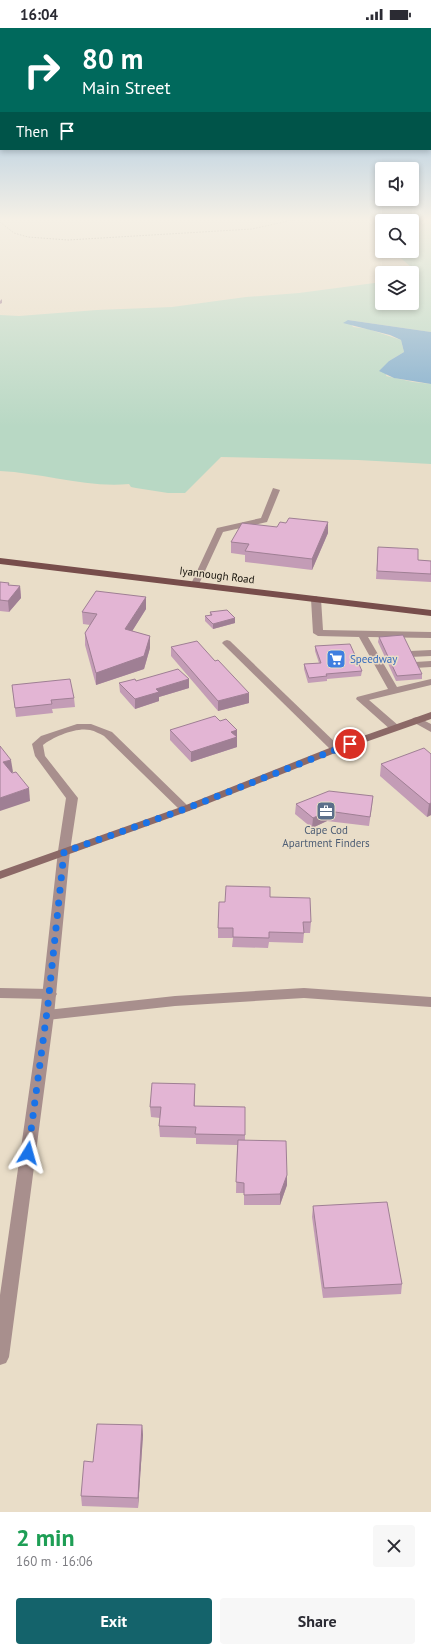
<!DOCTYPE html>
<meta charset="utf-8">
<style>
:root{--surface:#fff;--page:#f7f7f7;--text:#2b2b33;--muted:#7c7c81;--accent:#14636b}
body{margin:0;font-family:"PT Sans",sans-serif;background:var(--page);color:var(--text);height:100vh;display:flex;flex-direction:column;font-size:15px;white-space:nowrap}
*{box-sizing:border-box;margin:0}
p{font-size:13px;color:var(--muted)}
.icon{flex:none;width:22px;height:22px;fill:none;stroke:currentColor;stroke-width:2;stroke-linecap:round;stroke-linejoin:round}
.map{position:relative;height:1484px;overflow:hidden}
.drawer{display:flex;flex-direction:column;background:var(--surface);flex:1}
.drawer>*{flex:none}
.banner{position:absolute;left:0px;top:0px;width:431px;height:122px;box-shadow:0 2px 6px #0003;background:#00695c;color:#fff;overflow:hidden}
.controls{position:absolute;left:375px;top:134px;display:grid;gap:8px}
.controls a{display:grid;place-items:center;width:44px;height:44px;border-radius:4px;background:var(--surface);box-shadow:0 2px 6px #0003;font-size:20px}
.pin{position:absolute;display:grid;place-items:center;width:34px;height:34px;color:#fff;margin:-17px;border:2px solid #fff;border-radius:50%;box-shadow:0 1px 4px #0007}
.me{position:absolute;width:44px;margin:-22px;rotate:8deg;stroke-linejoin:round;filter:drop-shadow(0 0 3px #0008)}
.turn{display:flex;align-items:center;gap:14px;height:84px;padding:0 16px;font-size:18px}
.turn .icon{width:52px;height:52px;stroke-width:2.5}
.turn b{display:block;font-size:28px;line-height:34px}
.then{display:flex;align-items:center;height:38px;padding:0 16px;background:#0003;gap:8px;font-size:15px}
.round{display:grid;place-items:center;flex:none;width:42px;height:42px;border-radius:4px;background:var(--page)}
.headline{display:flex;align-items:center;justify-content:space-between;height:68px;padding:0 16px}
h1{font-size:24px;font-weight:600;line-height:30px;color:#1e9e55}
.primary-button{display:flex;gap:8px;margin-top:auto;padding:8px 16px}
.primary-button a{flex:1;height:46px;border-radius:4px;background:var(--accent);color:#fff;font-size:16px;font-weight:600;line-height:46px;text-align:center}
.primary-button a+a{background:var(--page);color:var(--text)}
.status{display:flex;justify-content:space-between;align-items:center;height:28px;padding:0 20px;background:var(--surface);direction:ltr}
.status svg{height:11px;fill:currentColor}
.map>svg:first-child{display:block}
.green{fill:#b8d8c4}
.water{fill:#80adcd}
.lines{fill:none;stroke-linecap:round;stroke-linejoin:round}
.path{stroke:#797163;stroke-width:1;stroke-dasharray:1.5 1.5;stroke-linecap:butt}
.service{fill:#a88f8d;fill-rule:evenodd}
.tertiary{fill:#a88f8d;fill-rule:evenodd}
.secondary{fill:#8c6967;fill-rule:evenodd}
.primary{fill:#774d4b;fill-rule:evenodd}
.wall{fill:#c39cb6}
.shaded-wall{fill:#9f7f94}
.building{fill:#e3b5d4;stroke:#9f7f94}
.route{stroke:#1a73e8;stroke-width:7;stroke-dasharray:0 12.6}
.labels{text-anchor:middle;stroke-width:3;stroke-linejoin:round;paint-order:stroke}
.street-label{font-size:11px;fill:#141009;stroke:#e9ddc8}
.shop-label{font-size:11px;fill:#366cbe;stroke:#e9ddc8;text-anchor:start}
.service-label{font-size:11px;fill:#4e5e75;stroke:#e9ddc8}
</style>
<div class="status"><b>16:04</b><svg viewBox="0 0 49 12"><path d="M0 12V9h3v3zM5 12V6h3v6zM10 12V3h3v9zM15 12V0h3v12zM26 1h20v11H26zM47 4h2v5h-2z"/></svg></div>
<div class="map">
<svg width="431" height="1484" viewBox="0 0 431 1484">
<rect width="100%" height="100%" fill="#e9ddc8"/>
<path class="green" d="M414,191h17v113l-83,-12 5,7 15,2 33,11 3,12 -15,9 -3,15 27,6 18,2v80l-73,-4 -137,-3 -36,36h-17l-32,-5 -5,-1 -2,-3c-43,4 -86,-11 -129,-13v-156l19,1 78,-6 75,-3 74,-10 53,-4 83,-11v21h30v-30h-7l6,-6 -15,-13v-3h16v-15c7,-3 11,-5 10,-13z"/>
<path class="water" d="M348,292l83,12v52l-37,-6 -15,-7 10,-10 15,-9 -3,-12 -11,-5 -47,-12z"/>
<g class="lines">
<path class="path" d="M0,194l14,11 14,4 40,3 184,-11 45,-10"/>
<g class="service">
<path d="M273,460l7,2 -13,32 -44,10 -24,52 -4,3 -3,-1 -1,-2 26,-56 44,-10z"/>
<path d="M316,568l5,3 2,31 108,2v6l-63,-1 29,50 34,-8v6l-62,15 30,26 1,2 -1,2h-8l-35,-31 1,-2 31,-8 -29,-52 -41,-1 -5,-3 -2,-34z"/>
<path d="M227,612l3,1 110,106 1,2 -1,2h-8l-108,-106 -2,-2 2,-2z"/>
<path d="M431,622v6l-21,1 -5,-3 5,-3z"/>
<path d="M431,633v6l-16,1 -5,-3 5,-3z"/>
<path d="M417,689l14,7v8l-18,-10 -1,-2 1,-2z"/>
<path d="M77,696h14l21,8 77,75 2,2 -2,2h-8l-77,-75c-4,-2 -9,-5 -14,-6 -14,-3 -37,7 -47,15l2,11 33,42 -8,53 -6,4 -4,-1 -2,-3 8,-53 -31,-42 -3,-12 9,-8z"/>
<path d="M0,960l50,1 5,2 2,3 -2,3 -5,2 -50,-1z"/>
<path d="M304,960l127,9v10l-127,-9 -129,8 -128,14 -5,-1 -2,-4 2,-4 5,-1 128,-14z"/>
</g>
<path class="tertiary" d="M64,819l6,4 -16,164 -45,342 -3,6 -6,2v-70l40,-280 18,-164z"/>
<path class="secondary" d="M431,684v7l-91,32 -151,60 -189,68v-8l181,-64 151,-60z"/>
<path class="primary" d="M0,530l431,52v6l-431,-52z"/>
</g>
<g class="wall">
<path d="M328,505l-16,37 -67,-8v-7l-14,-2v-11z"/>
<path d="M378,519l40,13 13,1v21l-55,-3z"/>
<path d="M0,554l9,3 11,1 1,12 -12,14 -9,-1z"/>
<path d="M146,569v12l-14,22 18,5v12l-6,21 -48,16 -11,-40v-12l5,-8 -7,-1 -1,-12z"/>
<path d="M210,584l25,6v5l-22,6 -8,-8v-5l5,-1z"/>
<path d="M379,609l43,37v5l-26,2 -18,-39z"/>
<path d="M315,618l47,25 -1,5 -34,3v2l-19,2 -4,-14v-5l15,-1 -4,-12z"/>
<path d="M171,619l44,14 34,42 -31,8 -47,-55z"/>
<path d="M189,651v9l-30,9v4l-24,8 -15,-17 -1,-9 17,-2z"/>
<path d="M12,657l62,13 1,9 -23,2 1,4 -37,4z"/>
<path d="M220,693l17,9v17l-46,15 -21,-22v-10z"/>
<path d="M431,726v61l-4,2 -47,-41 1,-12z"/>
<path d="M373,768l-1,10 -3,20 -42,-5 -15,7 -17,-14 1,-10z"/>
<path d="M270,869l41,25 -1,11h-6l-1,10 -34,-1 -1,6 -36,-1 1,-9h-15v-10l7,-26z"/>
<path d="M195,1066v12l50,1v33l42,35v10l-7,20h-36v-12h-8l1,-48 -41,-1v-6l-36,-1 -1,-11 1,-8 -9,-1 -1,-10z"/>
<path d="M313,1178l89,78 -1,10 -78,4 -11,-81z"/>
<path d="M142,1397l1,10 -5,73 -56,-2 -1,-10 12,-34z"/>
</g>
<g class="shaded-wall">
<path d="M2,271v4l-2,1v-3z"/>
<path d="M328,494v11l-16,37v-11z"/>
<path d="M20,558l1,12 -12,14 -1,-11z"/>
<path d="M146,569v12l-20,32 -1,-12z"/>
<path d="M235,590v5l-22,6v-5z"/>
<path d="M150,608v12l-6,21 -48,16v-12z"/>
<path d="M189,651v9l-30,9v4l-24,8v-10l21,-10z"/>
<path d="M249,665v10l-31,8v-10z"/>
<path d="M237,702v17l-46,15v-10l40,-20z"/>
<path d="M11,732l2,12 -8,3 -2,-13z"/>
<path d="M29,760l1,13 -30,10v-13z"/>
<path d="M431,775v12l-4,2 2,-13z"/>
<path d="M328,783l-1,10 -15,7 1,-10z"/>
<path d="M287,1147v10l-7,20v-11z"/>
<path d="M142,1397l1,10 -5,73v-10z"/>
</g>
<g class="building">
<path d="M289,490l39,4 -16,37 -67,-8 4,-7 -18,-2 11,-19 35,4 3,-5 6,1z"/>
<path d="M378,519l40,2v11l13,1v13l-54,-3z"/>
<path d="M0,554l9,1 -1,2 12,1 -12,15 -8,-1z"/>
<path d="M96,563l50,6 -21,32 25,7 -6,20 -48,17 -11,-40 12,-19 -15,-2z"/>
<path d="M227,582l8,8 -22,6 -8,-8 7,-1 -2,-3z"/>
<path d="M403,607l19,39 -25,2 -18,-39z"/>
<path d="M197,613l18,20 3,-1 31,33 -31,8 -47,-54z"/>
<path d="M350,616l12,27 -36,3 1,2 -18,2 -5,-14 17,-1 -6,-17z"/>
<path d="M178,641l11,10 -33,10 3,3 -24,7 -16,-16 16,-4 1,2z"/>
<path d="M70,651l4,19 -23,2 1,4 -37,4 -3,-23z"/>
<path d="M215,688l5,5 6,-2 11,11 -6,2 6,5 -46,15 -21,-22z"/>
<path d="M0,718l11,14 -8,2 9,11 4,-1 13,16 -29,10z"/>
<path d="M424,720l7,6v49l-2,1 -48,-40z"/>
<path d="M329,763l44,5 -3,21 -42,-6 -15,7 -17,-14z"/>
<path d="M226,858l44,1v10l40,1 1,24h-8l1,11 -35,-1v6l-36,-1v-9h-15l1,-26h6z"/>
<path d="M152,1055l43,1 -1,22 51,1v28l-50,-1 1,-7 -37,-1 2,-19h-11z"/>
<path d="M238,1112l48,1 1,34 -7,19 -36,1v-12l-8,-1z"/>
<path d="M387,1174l15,82 -78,4 -11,-82z"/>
<path d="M97,1396l45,1 -4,73 -57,-2 3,-35 9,1z"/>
</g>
<linearGradient id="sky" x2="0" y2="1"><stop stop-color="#7eb1dd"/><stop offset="0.48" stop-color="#f5f0e6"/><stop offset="1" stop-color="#f5f0e6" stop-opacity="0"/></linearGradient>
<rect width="431" height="399" fill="url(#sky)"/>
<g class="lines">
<path class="route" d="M28,1125l20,-149 16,-152 121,-43 165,-65"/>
</g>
<defs>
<g id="supermarket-square" transform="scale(1)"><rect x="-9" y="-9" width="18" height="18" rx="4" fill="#3f7fe0" stroke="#e9ddc8"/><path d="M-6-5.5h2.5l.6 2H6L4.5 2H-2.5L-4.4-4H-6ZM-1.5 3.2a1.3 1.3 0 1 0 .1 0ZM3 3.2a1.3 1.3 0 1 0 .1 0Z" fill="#fff"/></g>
<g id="office-square" transform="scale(1)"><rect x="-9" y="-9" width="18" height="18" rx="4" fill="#5c6f8a" stroke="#e9ddc8"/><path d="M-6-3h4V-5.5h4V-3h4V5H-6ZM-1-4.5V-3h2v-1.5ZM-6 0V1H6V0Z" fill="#fff"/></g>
</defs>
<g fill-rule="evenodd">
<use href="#supermarket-square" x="336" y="631"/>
<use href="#office-square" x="326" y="783"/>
</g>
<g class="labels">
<g class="street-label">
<text transform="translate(217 547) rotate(7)" y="4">Iyannough Road</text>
</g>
<g class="shop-label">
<text x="350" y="635">Speedway</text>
</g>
<g class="service-label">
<text x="326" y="806">Cape Cod<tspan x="326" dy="13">Apartment Finders</tspan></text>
</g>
</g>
</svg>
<div class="controls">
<a><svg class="icon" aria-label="sound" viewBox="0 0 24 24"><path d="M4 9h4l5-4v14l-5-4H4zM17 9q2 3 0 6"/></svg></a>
<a><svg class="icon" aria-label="search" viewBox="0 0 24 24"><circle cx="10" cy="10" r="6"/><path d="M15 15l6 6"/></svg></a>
<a><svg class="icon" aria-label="layers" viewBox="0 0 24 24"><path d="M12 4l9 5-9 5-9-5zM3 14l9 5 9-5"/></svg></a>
</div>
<div class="pin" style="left:350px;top:716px;background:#d93025"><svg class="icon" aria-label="arrive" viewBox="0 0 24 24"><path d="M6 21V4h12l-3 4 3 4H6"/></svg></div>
<svg class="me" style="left:28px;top:1125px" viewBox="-20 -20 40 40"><path d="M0-17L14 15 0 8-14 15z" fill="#1a73e8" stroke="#fff" stroke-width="4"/></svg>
<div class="banner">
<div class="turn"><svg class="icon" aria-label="right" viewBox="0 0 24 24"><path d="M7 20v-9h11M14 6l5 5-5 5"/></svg><div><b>80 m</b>Main Street</div></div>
<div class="then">Then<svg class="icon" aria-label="arrive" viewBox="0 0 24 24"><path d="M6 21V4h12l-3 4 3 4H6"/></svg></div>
</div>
</div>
<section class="drawer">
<div class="headline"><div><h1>2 min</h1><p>160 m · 16:06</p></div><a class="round"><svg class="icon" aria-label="close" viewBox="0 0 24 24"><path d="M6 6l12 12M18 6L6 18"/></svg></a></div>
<div class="primary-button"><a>Exit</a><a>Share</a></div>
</section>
